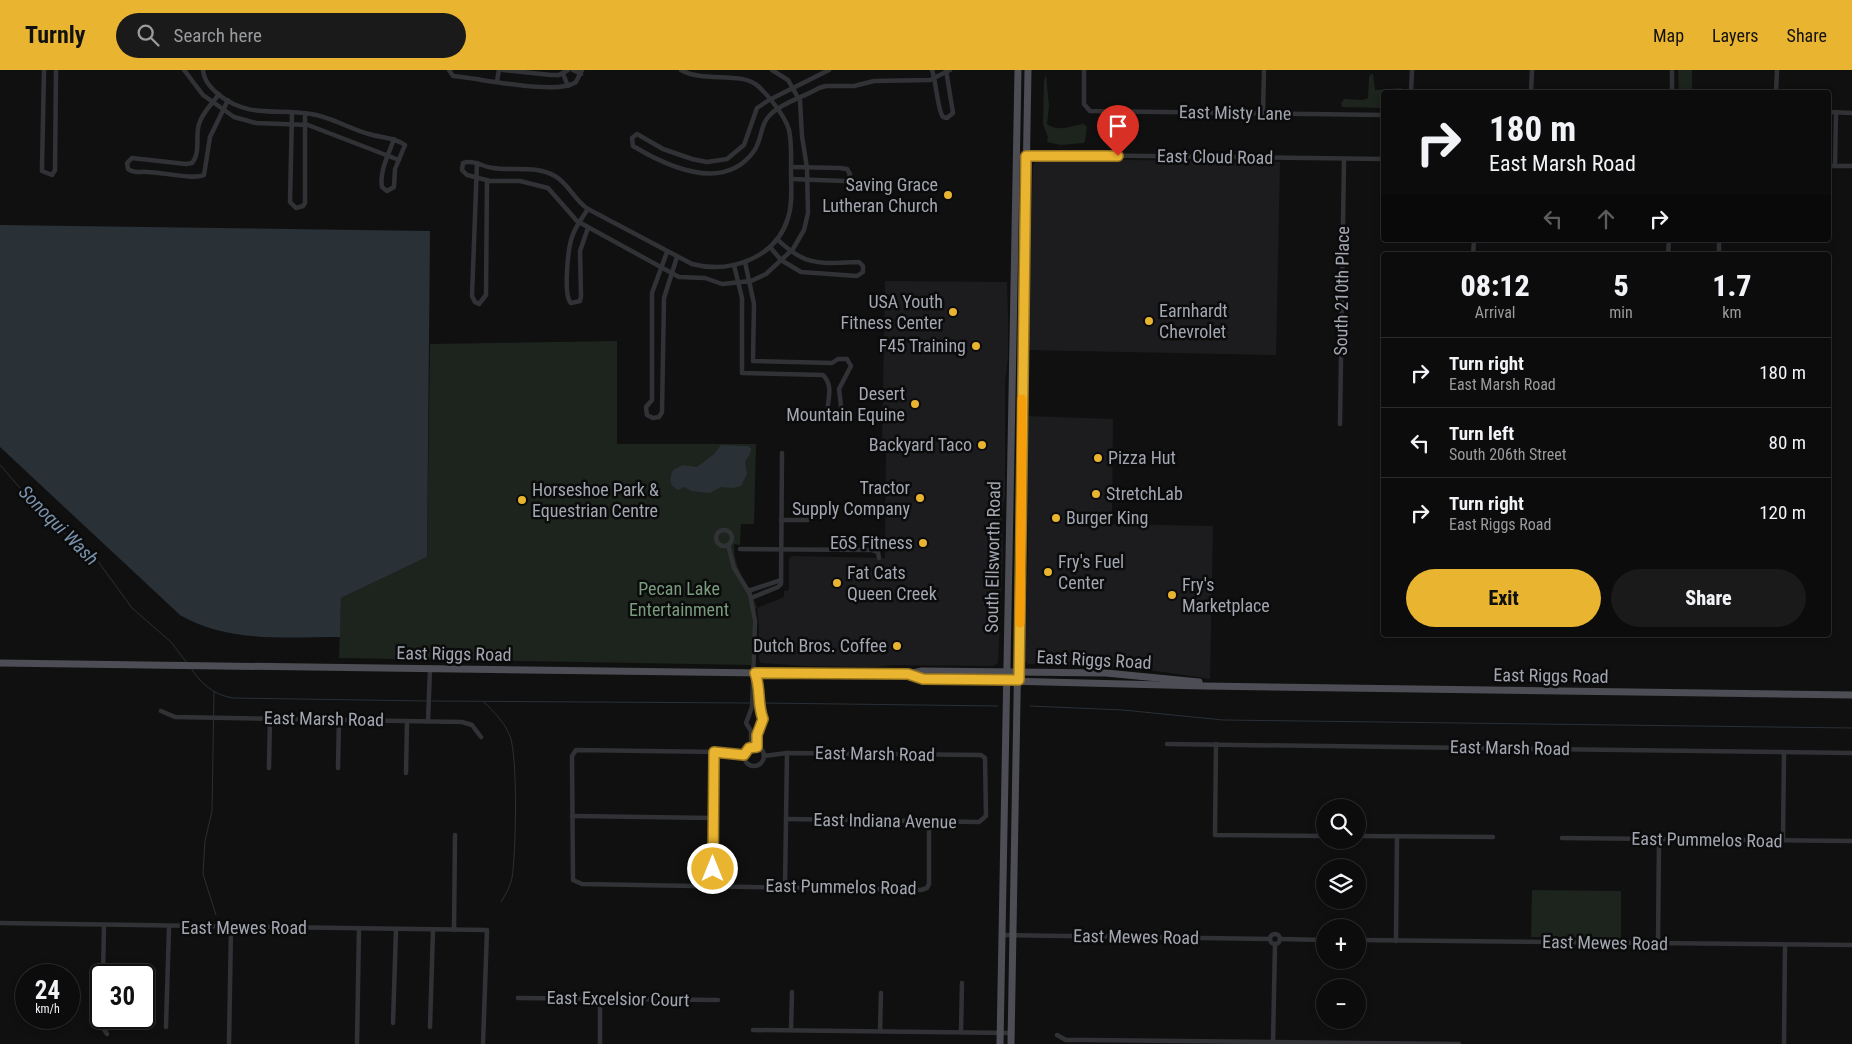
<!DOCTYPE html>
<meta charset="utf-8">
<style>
:root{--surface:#0c0c0d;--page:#1a1a1b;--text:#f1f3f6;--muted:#9a9b9d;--line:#2c2c2e;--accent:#e9b430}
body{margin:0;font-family:"Roboto Condensed",sans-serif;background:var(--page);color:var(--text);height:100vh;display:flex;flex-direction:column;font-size:19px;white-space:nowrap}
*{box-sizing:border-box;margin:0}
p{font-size:16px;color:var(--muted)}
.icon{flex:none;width:28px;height:28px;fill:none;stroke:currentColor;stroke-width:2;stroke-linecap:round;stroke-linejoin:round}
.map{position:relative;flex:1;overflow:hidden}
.panel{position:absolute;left:1381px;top:182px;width:450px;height:385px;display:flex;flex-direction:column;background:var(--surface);border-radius:5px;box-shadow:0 2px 8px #0003,0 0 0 1px var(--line)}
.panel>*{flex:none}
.banner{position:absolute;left:1381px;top:20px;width:450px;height:152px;border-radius:5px;box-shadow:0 2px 8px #0003,0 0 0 1px var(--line);background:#0c0c0d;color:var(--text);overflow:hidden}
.tools{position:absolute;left:1316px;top:729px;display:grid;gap:10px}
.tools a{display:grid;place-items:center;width:50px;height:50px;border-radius:50%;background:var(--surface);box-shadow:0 2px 8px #0003,0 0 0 1px var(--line);font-size:25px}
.speed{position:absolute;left:15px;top:894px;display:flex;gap:10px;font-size:25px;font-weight:700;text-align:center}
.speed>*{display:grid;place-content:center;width:65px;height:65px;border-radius:50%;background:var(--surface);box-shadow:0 2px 8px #0003,0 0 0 1px var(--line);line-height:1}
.speed small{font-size:12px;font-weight:400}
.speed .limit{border:2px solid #111;border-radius:8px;background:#fff;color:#111}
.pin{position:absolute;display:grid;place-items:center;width:42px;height:42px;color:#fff;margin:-51px -21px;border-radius:50% 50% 50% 0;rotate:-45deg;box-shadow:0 0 5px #0007}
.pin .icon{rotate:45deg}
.me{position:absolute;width:55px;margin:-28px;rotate:0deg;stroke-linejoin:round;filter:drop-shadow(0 0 4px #0008)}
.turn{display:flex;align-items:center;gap:18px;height:105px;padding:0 25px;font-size:22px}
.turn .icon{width:65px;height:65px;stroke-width:2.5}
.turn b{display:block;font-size:35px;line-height:42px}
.lanes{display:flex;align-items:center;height:48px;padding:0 25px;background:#0003;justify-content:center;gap:25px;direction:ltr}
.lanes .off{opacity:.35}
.eta{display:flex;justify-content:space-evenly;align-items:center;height:85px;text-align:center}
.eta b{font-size:30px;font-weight:800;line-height:35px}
.action{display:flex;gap:10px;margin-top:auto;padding:10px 25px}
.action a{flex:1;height:58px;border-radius:30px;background:var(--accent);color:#111;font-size:20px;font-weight:800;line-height:58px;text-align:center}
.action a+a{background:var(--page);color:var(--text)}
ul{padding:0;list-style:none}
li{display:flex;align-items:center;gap:15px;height:70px;padding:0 25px;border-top:1px solid var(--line)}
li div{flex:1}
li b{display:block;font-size:19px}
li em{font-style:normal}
header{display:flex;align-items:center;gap:30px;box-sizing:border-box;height:70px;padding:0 25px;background:var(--accent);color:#111}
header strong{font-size:24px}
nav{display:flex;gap:28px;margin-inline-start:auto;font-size:18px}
.search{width:350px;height:45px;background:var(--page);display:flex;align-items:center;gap:12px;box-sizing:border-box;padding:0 18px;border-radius:28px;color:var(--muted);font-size:19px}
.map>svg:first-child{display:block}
.built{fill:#1c1c1e}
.green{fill:#1c241d}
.water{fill:#293036}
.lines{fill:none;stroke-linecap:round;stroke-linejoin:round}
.stream{stroke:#293036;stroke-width:1}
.street{stroke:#313236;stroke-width:4.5}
.primary{stroke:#4d4e55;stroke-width:7}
.route-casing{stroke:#97751f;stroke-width:12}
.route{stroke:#e9b430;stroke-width:9}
.slow{stroke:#f59e0b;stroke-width:9}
.poi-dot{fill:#e9b430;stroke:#0b0b0c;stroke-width:2}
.labels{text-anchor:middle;stroke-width:5;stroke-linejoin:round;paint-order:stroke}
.street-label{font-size:18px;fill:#a2a6b1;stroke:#0b0b0c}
.poi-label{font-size:18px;fill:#a2a6b1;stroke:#0b0b0c;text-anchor:end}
.park-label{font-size:18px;fill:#799c7d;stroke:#0b0b0c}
.water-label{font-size:19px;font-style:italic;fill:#7992ac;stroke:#0b0b0c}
</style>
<header>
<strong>Turnly</strong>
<div class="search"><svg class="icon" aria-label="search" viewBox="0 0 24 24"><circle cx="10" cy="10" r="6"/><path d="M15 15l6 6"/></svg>Search here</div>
<nav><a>Map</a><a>Layers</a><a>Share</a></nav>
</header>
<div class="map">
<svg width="1852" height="974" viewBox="0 0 1852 974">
<rect width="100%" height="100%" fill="#101011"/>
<g class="built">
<path d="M1050,89l230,3 -4,193 -249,-5 6,-184 3,-5z"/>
<path d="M885,211l122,1 1,31v45l-3,25v113l-3,19 1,40 -5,108 -4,3 -103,-1 -16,2 -70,-1 -44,-3 -2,-3v-34l-2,-18 27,-11v-6h4l1,-4v-28l3,-3 93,2 1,-109 -4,-1z"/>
<path d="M1026,346l87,3 -1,105 101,2 -3,153 -67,-10 -114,-5 -5,-3 4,-105z"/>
</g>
<g class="green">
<path d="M1678,0h14v22h-13z"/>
<path d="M1371,4h2l2,16 26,-2 3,4h-20l-2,16 -40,-1 -1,-4 3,-4 19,1 5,-2 1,-21z"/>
<path d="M1046,5l3,31 -2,18c11,9 26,1 37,0l3,3 -2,14 -2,2 -22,2 -14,-3 1,-5 -5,-13 1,-43z"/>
<path d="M617,271v103h139l-2,80h-13l-1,21 -6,-1c-1,25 15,42 23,64l-6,2 2,15 -2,40 -412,-7 2,-60 86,-41 3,-213z"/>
<path d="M1532,820l89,1v47l-90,-1z"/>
</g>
<g class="water">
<path d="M0,155l430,6 -3,326 -86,41 -1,39c-53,0 -113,6 -160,-22l-180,-168z"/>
<path d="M721,375l26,1 4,2 -1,6 -5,8 2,12 -6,12 -8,2 -12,-1 -11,6 -19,-2 -6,-4 -7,3c-9,-4 -9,-12 -5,-20l10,-5 14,2 17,-13z"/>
</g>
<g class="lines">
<g class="stream">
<path d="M0,395l48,55 49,40 35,48 39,34 16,21"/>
<path d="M191,598c10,16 23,27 42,30l195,3"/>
<path d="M214,622l-2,119 -7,30 -2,33 13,41"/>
<path d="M432,631l318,2"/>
<path d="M484,632c10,10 21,21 26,34 8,22 6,117 2,142 -2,9 -6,16 -11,24"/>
<path d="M762,633l236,3"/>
<path d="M1030,636l93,4 100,10 629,8"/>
</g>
<g class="street">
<path d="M44,0l-2,97v4l10,4 3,-5 1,-100"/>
<path d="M184,0l19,25 31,22 22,6 52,2 91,35"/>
<path d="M203,0c1,11 8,18 16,25 31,24 58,13 92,19 21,3 38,15 58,20 13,4 25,3 36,11l-10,24 -1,18 -7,4 -5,-4c-3,-15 7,-34 12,-48"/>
<path d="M449,0l4,6c26,2 105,20 123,6l6,-12"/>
<path d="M503,0l48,5h8l9,-5"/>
<path d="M573,0l8,4"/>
<path d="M681,0c22,13 61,1 77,16 11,10 27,30 31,44 3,13 2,29 2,42 0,15 2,31 -3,46 -12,40 -58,56 -96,46l-104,-55c-14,-9 -19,-25 -33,-33 -19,-11 -42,-5 -62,-8 -10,-1 -20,-9 -30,-5l-1,7 5,5 23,6h30l28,7 29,33 102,56 26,1 17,6 29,-3 15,-7 27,-25 11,-19 4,-17 -1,-45 -5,-32 -2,-35 -12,-21 -16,-10"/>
<path d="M829,0l-60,30 -12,8 -13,37 -17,14 -20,3 -15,-3 -29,-10 -26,-15 -5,4 1,8c35,21 91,47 121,5 8,-11 6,-26 15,-35 12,-13 35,-19 50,-28l7,-2h28l20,-5 56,-1 20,-10"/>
<path d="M932,0c4,11 6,42 11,47l4,1 6,-5 -7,-43"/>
<path d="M1084,0v34l6,7 294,4"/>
<path d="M563,4l5,12"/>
<path d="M497,11l2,-11"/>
<path d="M1411,22l1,-22"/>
<path d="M1531,22l1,-22"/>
<path d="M1672,22v-22"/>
<path d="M1776,22l1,-22"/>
<path d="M219,24c-7,10 -17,19 -20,30 -4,12 2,29 -7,39l-6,1 -54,-6 -5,5 1,6c6,5 12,2 19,3 15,0 46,8 57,3l6,-38 18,-37"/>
<path d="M292,42l-2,90 6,6 7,-2 2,-3v-90"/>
<path d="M1829,42l23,1"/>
<path d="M1263,43l1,-43"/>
<path d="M1016,87l46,-2 322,4"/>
<path d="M1383,89l1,-19"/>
<path d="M477,93l-5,133 3,6 4,2 7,-9 1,-115"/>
<path d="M1829,96h23"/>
<path d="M1835,96l1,-54"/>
<path d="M791,97l49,1 7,1 3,5 -2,6 -4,1 -53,-2"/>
<path d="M588,139c-6,9 -13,18 -16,28 -4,11 -9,59 -1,66l9,-2 1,-5 -1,-45 8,-23"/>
<path d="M770,177l11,13 20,12 56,4 6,-4v-6l-4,-4c-38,1 -52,6 -82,-23"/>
<path d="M667,182l-15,41v107l-6,7 1,8 6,3 6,-1 3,-5 2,-114 13,-41"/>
<path d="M1473,185l1,-15"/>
<path d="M1668,185l1,-15"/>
<path d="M1719,185v-15"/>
<path d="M734,195l8,33v75l81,2c12,13 3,25 5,39l4,3h8l2,-3 -3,-25 12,-23 -4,-7h-9l-6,4 -79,-2 1,-57 -9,-42"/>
<path d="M1340,354l4,-265"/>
<path d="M781,450h27"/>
<circle cx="724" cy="468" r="8"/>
<path d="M728,475l6,23 16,26 5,27 -3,86 -6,16 5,8v16"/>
<path d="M740,479l132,1 6,2 1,6"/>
<path d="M748,521l33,-11"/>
<path d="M751,528l27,-11 3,-3 1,-131"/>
<path d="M755,603c6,15 2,31 8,46l-6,16v12"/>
<path d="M161,641l14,6 287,5 10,3 9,12"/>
<path d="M428,651l2,-52"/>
<path d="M1167,674l685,9"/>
<path d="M1216,674l-1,91 110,1"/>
<circle cx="754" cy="686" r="10"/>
<path d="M744,685l-25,-3 -143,-2 -4,6 1,124 9,4 339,6 6,-2 2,-4v-62"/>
<path d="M764,686l23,-3 194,2 4,3 1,58 -7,6 -193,-3"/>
<path d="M269,698l1,-50"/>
<path d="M338,698l1,-49"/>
<path d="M406,703l1,-52"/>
<path d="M572,746l141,2"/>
<path d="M1358,766l135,1"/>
<path d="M1562,768l290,3"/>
<path d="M1783,770l1,-88"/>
<path d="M713,816l1,-134"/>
<path d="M785,817l2,-134"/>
<path d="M0,853l487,7 -4,114"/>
<path d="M454,860l1,-95"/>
<circle cx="1275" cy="869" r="5"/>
<path d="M1002,865l268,4"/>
<path d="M1280,869l45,1"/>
<path d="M1358,870l494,5"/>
<path d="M1396,871l1,-105"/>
<path d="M1658,874l1,-105"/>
<path d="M103,905l1,-50"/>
<path d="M518,928l200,2"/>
<path d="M102,948v8l5,8"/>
<path d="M393,953l3,-94"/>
<path d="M166,957l3,-100"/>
<path d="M430,957l3,-97"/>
<path d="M753,960l258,3"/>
<path d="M791,960l1,-38"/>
<path d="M880,961l1,-38"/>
<path d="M961,962l1,-49"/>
<path d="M1057,965l9,5h21l372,4"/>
<path d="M1273,972l2,-98"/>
<path d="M229,974l2,-116"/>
<path d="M357,974l2,-116"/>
<path d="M600,974v-45"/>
<path d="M1784,974l1,-99"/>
</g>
<g class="primary">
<path d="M0,593l908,12 15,4 281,7 648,9"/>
<path d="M908,604l14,-3 184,2 93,9"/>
<path d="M1000,974l18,-974"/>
<path d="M1011,974l17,-974"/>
</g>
</g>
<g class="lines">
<g class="route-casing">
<path id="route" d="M713,799l1,-117 30,3 5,-7 8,-1v-12l6,-16c-6,-15 -2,-31 -8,-46l153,1 15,5 96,1 7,-524h92"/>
</g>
<use href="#route" class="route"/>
<path class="slow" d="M1020,553l2,-224"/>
</g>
<g class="poi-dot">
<circle cx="948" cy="125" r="5"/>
<circle cx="953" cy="242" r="5"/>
<circle cx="1149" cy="251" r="5"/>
<circle cx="976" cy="276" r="5"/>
<circle cx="915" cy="334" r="5"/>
<circle cx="982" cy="375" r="5"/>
<circle cx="1098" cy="388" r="5"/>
<circle cx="1096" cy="424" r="5"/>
<circle cx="920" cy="428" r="5"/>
<circle cx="522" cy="430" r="5"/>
<circle cx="1056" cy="448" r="5"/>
<circle cx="923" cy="473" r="5"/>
<circle cx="1048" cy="502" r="5"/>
<circle cx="837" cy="513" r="5"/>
<circle cx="1172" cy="525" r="5"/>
<circle cx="897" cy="576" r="5"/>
</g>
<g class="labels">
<g class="street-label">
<text transform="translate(1235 43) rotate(1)" y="6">East Misty Lane</text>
<text transform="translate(1215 87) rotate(1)" y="6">East Cloud Road</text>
<text transform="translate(1342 221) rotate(-89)" y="6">South 210th Place</text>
<text transform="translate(993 487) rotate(-89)" y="6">South Ellsworth Road</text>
<text transform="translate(454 584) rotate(1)" y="6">East Riggs Road</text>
<text transform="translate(1094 590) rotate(3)" y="6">East Riggs Road</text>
<text transform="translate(1551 606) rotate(1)" y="6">East Riggs Road</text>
<text transform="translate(324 649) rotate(1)" y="6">East Marsh Road</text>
<text transform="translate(1510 678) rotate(1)" y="6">East Marsh Road</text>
<text transform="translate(875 684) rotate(1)" y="6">East Marsh Road</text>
<text transform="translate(885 751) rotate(1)" y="6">East Indiana Avenue</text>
<text transform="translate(1707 770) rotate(1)" y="6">East Pummelos Road</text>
<text transform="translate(841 817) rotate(1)" y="6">East Pummelos Road</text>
<text x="244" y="864">East Mewes Road</text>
<text transform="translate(1136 867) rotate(1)" y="6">East Mewes Road</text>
<text transform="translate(1605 873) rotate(1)" y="6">East Mewes Road</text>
<text transform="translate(618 929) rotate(1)" y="6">East Excelsior Court</text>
</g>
<g class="poi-label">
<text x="938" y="121">Saving Grace<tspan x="938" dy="21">Lutheran Church</tspan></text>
<text x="943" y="238">USA Youth<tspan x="943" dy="21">Fitness Center</tspan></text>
<text x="1159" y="247" text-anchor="start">Earnhardt<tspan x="1159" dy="21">Chevrolet</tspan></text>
<text x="966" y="282">F45 Training</text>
<text x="905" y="330">Desert<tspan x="905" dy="21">Mountain Equine</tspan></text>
<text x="972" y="381">Backyard Taco</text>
<text x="1108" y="394" text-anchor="start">Pizza Hut</text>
<text x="910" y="424">Tractor<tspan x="910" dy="21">Supply Company</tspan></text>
<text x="532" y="426" text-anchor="start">Horseshoe Park &amp;<tspan x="532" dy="21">Equestrian Centre</tspan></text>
<text x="1106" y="430" text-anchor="start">StretchLab</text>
<text x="1066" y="454" text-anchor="start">Burger King</text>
<text x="913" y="479">EōS Fitness</text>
<text x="1058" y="498" text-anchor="start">Fry's Fuel<tspan x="1058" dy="21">Center</tspan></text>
<text x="847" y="509" text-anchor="start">Fat Cats<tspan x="847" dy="21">Queen Creek</tspan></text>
<text x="1182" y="521" text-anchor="start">Fry's<tspan x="1182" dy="21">Marketplace</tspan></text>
<text x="887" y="582">Dutch Bros. Coffee</text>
</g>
<g class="park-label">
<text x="679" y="525">Pecan Lake<tspan x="679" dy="21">Entertainment</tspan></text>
</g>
<g class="water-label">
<text transform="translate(59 455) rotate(45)" y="7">Sonoqui Wash</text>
</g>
</g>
</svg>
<div class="tools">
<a><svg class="icon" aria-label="search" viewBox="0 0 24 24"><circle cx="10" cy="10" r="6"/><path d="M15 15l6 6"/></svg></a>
<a><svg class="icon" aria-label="layers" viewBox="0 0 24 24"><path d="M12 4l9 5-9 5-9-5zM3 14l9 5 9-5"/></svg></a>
<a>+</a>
<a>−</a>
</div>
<div class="speed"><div>24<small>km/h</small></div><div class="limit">30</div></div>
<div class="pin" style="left:1118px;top:86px;background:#d93025"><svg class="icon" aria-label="arrive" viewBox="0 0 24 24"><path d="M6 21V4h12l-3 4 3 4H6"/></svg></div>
<svg class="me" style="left:713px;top:799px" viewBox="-20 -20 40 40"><circle r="17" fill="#e9b430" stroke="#fff" stroke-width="3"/><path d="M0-11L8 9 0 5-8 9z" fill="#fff"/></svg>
<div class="banner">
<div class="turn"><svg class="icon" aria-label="right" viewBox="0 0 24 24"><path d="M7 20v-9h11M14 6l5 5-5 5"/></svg><div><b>180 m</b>East Marsh Road</div></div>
<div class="lanes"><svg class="icon off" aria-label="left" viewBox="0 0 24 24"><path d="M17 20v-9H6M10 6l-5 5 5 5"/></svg><svg class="icon off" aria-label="ahead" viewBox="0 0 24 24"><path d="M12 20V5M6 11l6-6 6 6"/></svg><svg class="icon" aria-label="right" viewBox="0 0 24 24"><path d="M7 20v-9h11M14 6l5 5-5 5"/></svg></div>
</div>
<section class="panel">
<div class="eta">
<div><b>08:12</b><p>Arrival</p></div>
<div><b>5</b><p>min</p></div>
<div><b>1.7</b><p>km</p></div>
</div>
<ul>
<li><svg class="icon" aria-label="right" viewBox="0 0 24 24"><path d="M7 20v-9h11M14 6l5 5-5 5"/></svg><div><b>Turn right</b><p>East Marsh Road</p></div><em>180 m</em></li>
<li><svg class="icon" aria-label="left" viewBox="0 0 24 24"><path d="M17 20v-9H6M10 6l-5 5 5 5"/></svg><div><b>Turn left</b><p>South 206th Street</p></div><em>80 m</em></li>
<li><svg class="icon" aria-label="right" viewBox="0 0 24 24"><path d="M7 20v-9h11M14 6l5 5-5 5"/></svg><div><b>Turn right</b><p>East Riggs Road</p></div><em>120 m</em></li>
</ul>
<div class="action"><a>Exit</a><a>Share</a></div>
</section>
</div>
